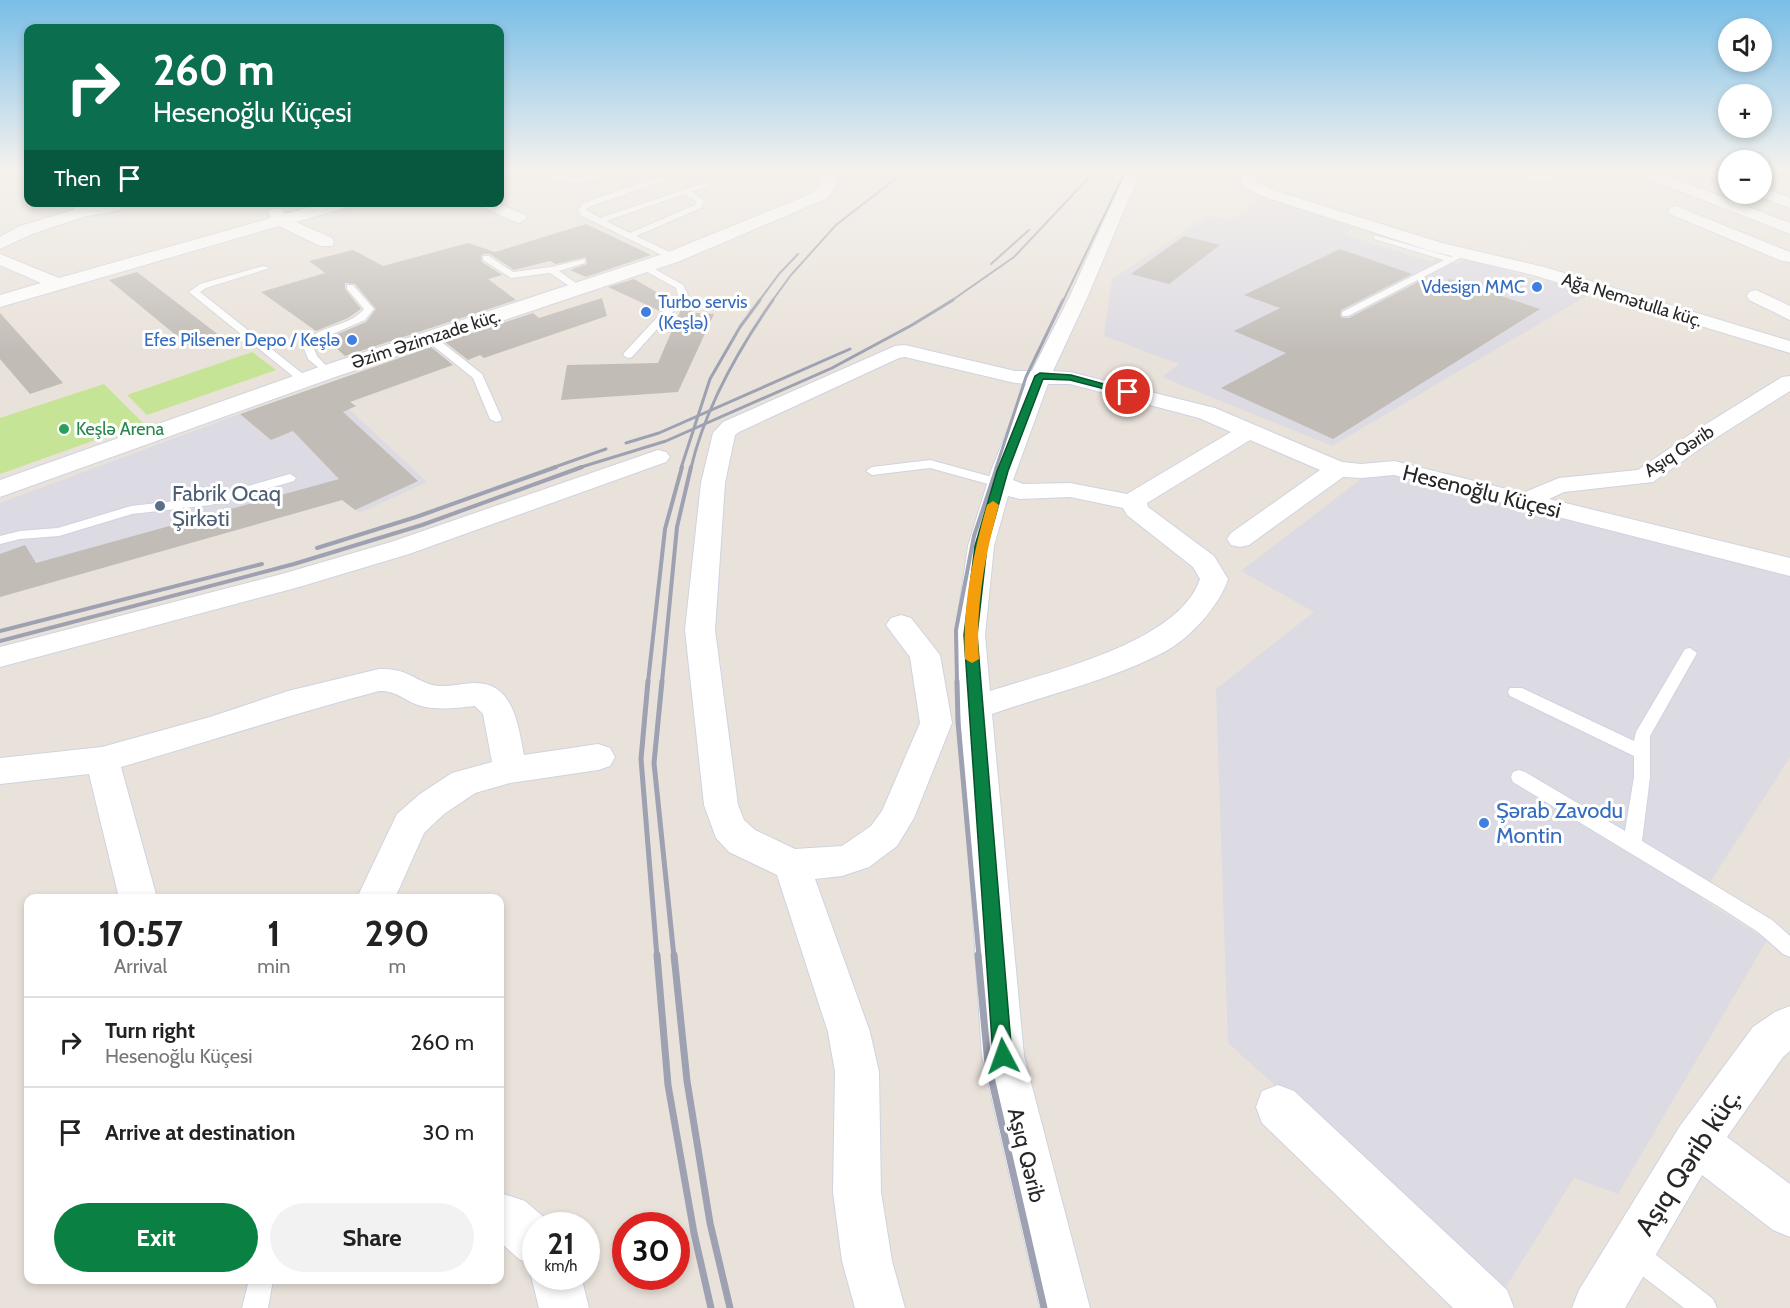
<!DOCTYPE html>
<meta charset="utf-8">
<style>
:root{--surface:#fff;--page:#f2f2f2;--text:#222;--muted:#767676;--line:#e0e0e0;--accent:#0b8043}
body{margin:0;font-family:Cabin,sans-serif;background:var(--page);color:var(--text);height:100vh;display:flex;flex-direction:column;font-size:22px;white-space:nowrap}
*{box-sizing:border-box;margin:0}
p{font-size:20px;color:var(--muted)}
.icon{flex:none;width:33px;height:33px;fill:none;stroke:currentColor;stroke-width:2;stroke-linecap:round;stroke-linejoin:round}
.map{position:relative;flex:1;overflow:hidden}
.drawer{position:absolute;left:24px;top:894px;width:480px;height:390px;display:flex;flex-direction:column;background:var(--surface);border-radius:12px;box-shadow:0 3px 9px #0003}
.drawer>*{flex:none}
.hud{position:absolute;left:24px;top:24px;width:480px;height:183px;border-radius:12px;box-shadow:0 3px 9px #0003;background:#0b6e4f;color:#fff;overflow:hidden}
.controls{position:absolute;left:1718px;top:18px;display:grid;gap:12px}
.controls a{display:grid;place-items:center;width:54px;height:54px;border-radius:50%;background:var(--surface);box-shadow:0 3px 9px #0003;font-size:30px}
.speed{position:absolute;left:522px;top:1212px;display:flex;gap:12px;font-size:30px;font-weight:700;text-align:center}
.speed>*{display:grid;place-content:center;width:78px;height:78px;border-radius:50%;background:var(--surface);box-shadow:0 3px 9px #0003;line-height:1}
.speed small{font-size:15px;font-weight:400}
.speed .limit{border:9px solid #d22;background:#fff;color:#111}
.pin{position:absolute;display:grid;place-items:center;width:51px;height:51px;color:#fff;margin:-26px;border:3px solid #fff;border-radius:50%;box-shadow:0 2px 6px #0007}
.me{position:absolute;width:66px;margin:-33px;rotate:356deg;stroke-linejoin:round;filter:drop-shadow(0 0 4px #0008)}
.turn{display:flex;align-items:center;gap:21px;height:126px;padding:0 30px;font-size:27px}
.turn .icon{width:78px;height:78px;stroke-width:2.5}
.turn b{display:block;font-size:42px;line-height:51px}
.then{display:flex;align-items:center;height:57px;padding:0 30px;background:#0003;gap:12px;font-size:22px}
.eta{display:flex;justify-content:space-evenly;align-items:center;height:102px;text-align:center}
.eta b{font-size:36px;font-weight:700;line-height:42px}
.cta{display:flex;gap:12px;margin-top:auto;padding:12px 30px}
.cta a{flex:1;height:69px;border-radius:36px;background:var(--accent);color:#fff;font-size:24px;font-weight:700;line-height:69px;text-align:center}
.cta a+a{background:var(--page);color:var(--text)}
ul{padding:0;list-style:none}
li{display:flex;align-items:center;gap:18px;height:90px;padding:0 30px;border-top:2px solid var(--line)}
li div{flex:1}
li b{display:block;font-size:22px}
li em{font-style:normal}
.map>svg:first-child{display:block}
.industrial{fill:#dcdae2}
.pitch{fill:#c6e495}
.building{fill:#c1bcb6}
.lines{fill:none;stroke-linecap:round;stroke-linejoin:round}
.service-casing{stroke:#cfd3e0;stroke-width:2}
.minor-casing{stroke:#cfd3e0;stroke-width:2}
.tertiary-casing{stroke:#cfd3e0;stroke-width:2}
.service{fill:#fff;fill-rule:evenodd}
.minor{fill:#fff;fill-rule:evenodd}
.tertiary{fill:#fff;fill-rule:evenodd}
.rail-far4{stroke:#9da1b1;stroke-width:2}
.rail-far3{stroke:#9da1b1;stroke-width:3}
.rail-far2{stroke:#9da1b1;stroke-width:4}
.rail-far1{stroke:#9da1b1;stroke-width:5}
.rail{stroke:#9da1b1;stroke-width:7}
.route{fill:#0b8043;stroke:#07532c;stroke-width:1.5}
.slow{fill:#f59e0b}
.shop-dot{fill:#3f7fe0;stroke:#fff;stroke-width:2}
.leisure-dot{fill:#2e9e5b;stroke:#fff;stroke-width:2}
.service-dot{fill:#5c6f8a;stroke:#fff;stroke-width:2}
.labels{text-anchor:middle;stroke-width:6;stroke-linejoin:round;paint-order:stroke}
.far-shop-label{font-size:18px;fill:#366cbe;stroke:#fff;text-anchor:end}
.far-street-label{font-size:18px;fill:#272727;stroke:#fff}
.far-leisure-label{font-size:18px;fill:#27864d;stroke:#fff;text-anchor:start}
.street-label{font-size:22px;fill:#272727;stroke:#fff}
.service-label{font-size:22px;fill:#4e5e75;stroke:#fff;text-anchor:start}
.shop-label{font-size:22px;fill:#366cbe;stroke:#fff;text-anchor:start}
.near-street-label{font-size:27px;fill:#272727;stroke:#fff}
</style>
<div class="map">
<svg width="1790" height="1308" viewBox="0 0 1790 1308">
<rect width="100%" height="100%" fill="#e9e2da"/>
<g class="industrial">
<path d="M1264,194l98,30 -19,10 87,28 8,-4 19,6 10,-5 77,23 5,-3 44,13 -261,154 -170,-69 17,-13 -75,-28 8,-57 96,-63 24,4z"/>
<path d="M349,409l78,73 -67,31 -18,-13 -342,97v-94l240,-89 31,26z"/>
<path d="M1398,475l392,97v185l-90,141 67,42 -149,254 -44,-16 -70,112 -276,-247 -12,-354 98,-77 -73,-41 120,-92z"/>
</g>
<g class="pitch">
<path d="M252,352l24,18 -129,45 -20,-20z"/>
<path d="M104,384l39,39 -143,51v-56z"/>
</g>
<g class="building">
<path d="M586,224l65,31 -65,22 -16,-7 17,-6 -1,-7 -30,7 -6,-3 -36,9 -24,-16h-7l-2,2 1,6 20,13 -14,4 28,21 -171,56 -19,-17 40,-17 10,-13 -21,-25 -10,-1v6l16,20 -13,9 -32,13 -55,-39 64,-19 -16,-12 44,-11 30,16 85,-23 27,9z"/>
<path d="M1184,236l36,9 -51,39 -38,-10z"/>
<path d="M1340,249l72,25 -71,36 -1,6 2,2h7l77,-40 16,6 8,-5 90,30 -207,130 -112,-51 65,-35 -52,-22 46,-23 -36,-13z"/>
<path d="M137,272l83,64 -31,10 -80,-66z"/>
<path d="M634,279l36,21 -2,2 -8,9 -52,-24z"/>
<path d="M602,298l5,18 -123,42 -4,-3 -12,5 -23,-18 88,-29 6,5z"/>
<path d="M682,307l12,6 20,1 -36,78 -117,8 6,-35 91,-2z"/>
<path d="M0,313l63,70 -33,11 -30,-35z"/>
<path d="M431,347l22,18 -103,37 6,4 -13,6 75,69 -63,29 -13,-10 -342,97v-43l25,-9 11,18 303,-84 -46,-48 -22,9 -31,-26z"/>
</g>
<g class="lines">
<g class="service-casing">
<g id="service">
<path d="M541,170c12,0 26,11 38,9 13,-2 24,-9 38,-9l-40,14 -33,-9z"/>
<path d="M762,170h12l-24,8 -4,-2z"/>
<path d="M660,177l7,2 -78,28 -3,3 14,8 108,-36v4l-17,5 13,10 -3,7 -65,28 40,19v4h-6l-88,-43 -4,-6 5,-7zM684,194l12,7 -1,4 -65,28 -24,-12z"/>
<path d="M1374,235l77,22 13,-6 4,3 -120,62h-6v-4l102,-52 -70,-21z"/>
<path d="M483,256h6l24,16 38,-5 34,-8v4l-26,8 24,17 -8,2 -25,-17 -39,5 -28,-18z"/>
<path d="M642,265h6l35,20 5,10 -56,62 -4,1 -5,-3 1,-2 54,-58 -2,-7 -34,-19z"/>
<path d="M263,266l7,2 -64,20 -6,4 108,86v4h-8l-111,-90 11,-8z"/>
<path d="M347,285h6l21,24 -9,11 -49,21 -3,5 4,10 15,16 -5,3 -19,-16 -5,-13c13,-22 44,-17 61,-37l-17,-20z"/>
<path d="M426,336h8l48,38 20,45 -2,2 -4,1 -6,-3 -17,-41 -47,-38z"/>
<path d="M930,460l73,20 2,3 -6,4 -69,-19 -58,7 -6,-4 6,-4z"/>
<path d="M290,474l6,4 -2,3 -83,24 -79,9 -73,22 -39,3 -20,5v-8l20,-5 38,-3 73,-22 79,-9z"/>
<path d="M1690,648l7,5 -47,83v41l-8,64 130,79 18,16v21l-7,-3 -25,-22 -37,-24 -208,-126 -2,-5 2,-5 6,-2 6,2 100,59 9,-54v-21l-124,-60 -2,-4 2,-4h12l112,53 2,-9 49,-83z"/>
<path d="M1633,1241l9,3 71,55 4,9h-33l-60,-46 -3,-9 3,-9z"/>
<path d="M249,1280h24l-5,28h-26z"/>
</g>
</g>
<g class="minor-casing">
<g id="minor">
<path d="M0,170h28v5l-28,2z"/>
<path d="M1127,170h14l-54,128 -34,73 17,1 145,36 127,54 19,2 33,-3 129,32 36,-15 79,-8 57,-39 87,-54 8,-1v15l-79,50 -58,41 -89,10 -15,7 241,59v18l-396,-101 -33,3 -18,-1 -94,68 -9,2 -9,-2 -4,-6 4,-6 89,-63 -70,-30 -103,63 1,4 66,49 14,23c-8,26 -38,59 -62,72 -54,29 -117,43 -174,63l32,342 66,252h-50l-58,-252 -27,-421 13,-89 23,-75 35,-87 -11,-1 -110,-26 -6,1 -160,74 -4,3 -10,48 -10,147 23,175 6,15 11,10 40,19 47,-3 29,-20 11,-15 38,-88 -10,-66 -24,-32 5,-7 10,-3 10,3 29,37 12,68 -38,95 -17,28 -28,21 -27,9 -27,3 55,153 9,40 2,120 11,69 13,47h-50l-13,-47 -9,-69 2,-120 -7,-40 -51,-157 -48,-23 -13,-14 -12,-33 -19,-175 16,-147 12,-50 10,-11 172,-76 10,-1 110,26h17l37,-73zM1048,384h22l129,34 32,14 -104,62 -57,-11 -47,1 -10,-4zM1008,496l12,3 50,-2 53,11 4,7 66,52 7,12c-21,64 -152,93 -210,112l-5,-56 9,-89z"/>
<path d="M1246,170h14l-6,9 1,2 14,8 173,54 102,24 246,74v12l-257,-78 -102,-24 -172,-56 -15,-8 -4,-8z"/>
<path d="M1511,170h77l-7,4 -45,5 -23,-6z"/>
<path d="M1632,170h20l138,53v11l-156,-61z"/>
<path d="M1696,170h21l11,4v9l-30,-10z"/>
<path d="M1761,187l29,11v10l-34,-13 -2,-1h7z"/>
<path d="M77,202h16l-1,4 23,-4 7,5 -2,3 -37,7 -51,17 -32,15v-12l20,-11 54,-16z"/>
<path d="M329,202h27l-1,3 -59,17 36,16 2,4 -2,4h-12l-41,-20 -279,81v-12l41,-12 -41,-18v-11l59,24 212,-60 -3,-6 2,-3h12l3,5z"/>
<path d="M472,202h22l31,13 2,3 -8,5 -6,-2z"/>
<path d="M1676,206l114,46v10l-8,-1 -112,-47 -2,-3 2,-3z"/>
<path d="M1756,290l34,16v14l-41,-20 -2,-4 2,-4z"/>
<path d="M658,450l8,2 4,5 -4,5 -257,92 -110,33 -299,80v-20l282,-73 109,-32z"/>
<path d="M379,669c30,0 29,8 53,16 12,3 28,-1 41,-2 41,-2 45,43 51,72l74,-11 12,4 5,9 -5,9 -12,4 -88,13 -35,10 -31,21 -20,19 -29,65h-38l40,-84 23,-20 32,-21 40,-11 -9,-48 -8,-8c-19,2 -39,5 -57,-1 -16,-6 -21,-14 -39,-14 -87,23 -172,51 -258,76l36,131h-38l-30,-124 -89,10v-26l102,-11 108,-30 78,-26z"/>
<path d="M1790,1006v45l-7,6 -56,80 63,47v53l-17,-7 -71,-55 -77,133h-53l7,-18 101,-164 73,-99 22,-15z"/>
<path d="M1278,1085l16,6 213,199 7,18h-61l-191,-185 -6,-16 6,-16z"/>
<path d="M500,1193l25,8 28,24 -17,1v50h45l8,32h-50l-8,-32 4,-10 -16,-7 -19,-17z"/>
</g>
</g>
<g class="tertiary-casing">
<path id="tertiary" d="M815,170h16l7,10 -10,18 -148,63 -345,116 -335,120v-17l319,-113 347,-114 142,-58 7,-4 7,-11z"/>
</g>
<use href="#service" class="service"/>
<use href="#minor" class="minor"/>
<use href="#tertiary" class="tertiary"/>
<g class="rail-far4">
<path d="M991,264l38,-34"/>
<path d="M759,301l20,-27 19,-20"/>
<path d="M772,301l19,-26 45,-50 71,-55"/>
<path d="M951,301l63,-44 82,-87"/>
<path d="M1063,301l63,-131"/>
</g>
<g class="rail-far3">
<path d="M626,443l33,-10 191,-84"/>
<path d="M552,468l54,-19"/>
<path d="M578,468l88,-27 166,-73 80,-43 41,-25"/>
<path d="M681,468l29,-89 30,-52 20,-27"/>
<path d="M691,468c14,-60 47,-118 82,-168"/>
<path d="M996,468l30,-91 37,-77"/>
</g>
<g class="rail-far2">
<path d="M317,548l99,-31 140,-50"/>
<path d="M0,631l262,-67"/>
<path d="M0,641l294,-77 128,-39 160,-58"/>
<path d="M648,682l17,-153 17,-62"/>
<path d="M662,682l15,-155 14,-60"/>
<path d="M957,682l-1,-52 18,-94 23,-69"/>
</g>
<g class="rail-far1">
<path d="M648,681l-7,78 16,198"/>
<path d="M662,681l-8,82 20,194"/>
<path d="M957,681l1,41 21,235"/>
</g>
<g class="rail">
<path d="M657,955l11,130 26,148 17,75"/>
<path d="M674,955l13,126 23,142 20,85"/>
<path d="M978,955l10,109 56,244"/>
</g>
</g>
<linearGradient id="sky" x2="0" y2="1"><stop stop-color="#79bee7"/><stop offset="0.48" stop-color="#f5f2ee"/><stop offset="1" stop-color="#f5f2ee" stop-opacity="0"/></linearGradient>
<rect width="1790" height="353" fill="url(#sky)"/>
<path class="route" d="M1040,373l31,2 62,17 -5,3 -58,-15 -27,-1 -35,92 -21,75 -10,89 35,421 -2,7 -7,2 -7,-2 -3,-7 -29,-421 11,-89 22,-75 38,-95z"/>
<path class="slow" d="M993,501l6,4c-14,49 -24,103 -20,154l-7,4 -7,-4c-3,-52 8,-105 22,-154z"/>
<g class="shop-dot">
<circle cx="1537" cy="287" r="6"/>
<circle cx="646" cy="312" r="6"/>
<circle cx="352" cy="340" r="6"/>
<circle cx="1484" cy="823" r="6"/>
</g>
<circle class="leisure-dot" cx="64" cy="429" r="6"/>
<circle class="service-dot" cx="160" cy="506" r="6"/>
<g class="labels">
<g class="far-shop-label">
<text x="1525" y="293">Vdesign MMC</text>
<text x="658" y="308" text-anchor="start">Turbo servis<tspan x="658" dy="21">(Keşlə)</tspan></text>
<text x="340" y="346">Efes Pilsener Depo / Keşlə</text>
</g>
<g class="far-street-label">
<text transform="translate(1632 300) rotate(17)" y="6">Ağa Nemətulla küç.</text>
<text transform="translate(426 339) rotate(-18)" y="6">Əzim Əzimzade küç.</text>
<text transform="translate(1679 451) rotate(-33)" y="6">Aşıq Qərib</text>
</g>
<g class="far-leisure-label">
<text x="76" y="435">Keşlə Arena</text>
</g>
<g class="street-label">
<text transform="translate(1482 491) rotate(14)" y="8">Hesenoğlu Küçesi</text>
<text transform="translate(1027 1155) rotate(76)" y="8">Aşıq Qərib</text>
</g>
<g class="service-label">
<text x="172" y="501">Fabrik Ocaq<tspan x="172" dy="25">Şirkəti</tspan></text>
</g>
<g class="shop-label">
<text x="1496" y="818">Şərab Zavodu<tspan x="1496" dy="25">Montin</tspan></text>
</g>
<g class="near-street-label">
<text transform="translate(1688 1162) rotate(-57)" y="9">Aşıq Qərib küç.</text>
</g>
</g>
</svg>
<div class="controls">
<a><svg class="icon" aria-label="sound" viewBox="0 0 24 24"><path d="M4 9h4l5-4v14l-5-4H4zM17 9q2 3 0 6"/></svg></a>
<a>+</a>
<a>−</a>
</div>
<div class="speed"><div>21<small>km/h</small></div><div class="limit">30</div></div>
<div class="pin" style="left:1128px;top:392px;background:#d93025"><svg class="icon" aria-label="arrive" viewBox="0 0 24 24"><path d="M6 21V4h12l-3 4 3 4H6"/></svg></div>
<svg class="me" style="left:1003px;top:1056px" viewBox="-20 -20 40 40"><path d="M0-17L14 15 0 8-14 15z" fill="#0b8043" stroke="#fff" stroke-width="4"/></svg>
<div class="hud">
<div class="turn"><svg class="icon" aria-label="right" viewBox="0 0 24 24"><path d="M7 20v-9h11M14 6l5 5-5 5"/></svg><div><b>260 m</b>Hesenoğlu Küçesi</div></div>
<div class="then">Then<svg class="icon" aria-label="arrive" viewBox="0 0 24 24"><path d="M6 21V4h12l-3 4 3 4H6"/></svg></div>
</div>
<section class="drawer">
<div class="eta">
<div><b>10:57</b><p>Arrival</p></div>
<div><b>1</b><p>min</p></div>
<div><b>290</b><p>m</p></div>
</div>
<ul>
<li><svg class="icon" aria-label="right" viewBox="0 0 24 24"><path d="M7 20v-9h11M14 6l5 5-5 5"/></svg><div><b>Turn right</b><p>Hesenoğlu Küçesi</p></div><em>260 m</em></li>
<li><svg class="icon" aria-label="arrive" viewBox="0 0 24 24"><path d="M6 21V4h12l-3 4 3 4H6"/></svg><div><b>Arrive at destination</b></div><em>30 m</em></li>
</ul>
<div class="cta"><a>Exit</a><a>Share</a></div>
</section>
</div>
